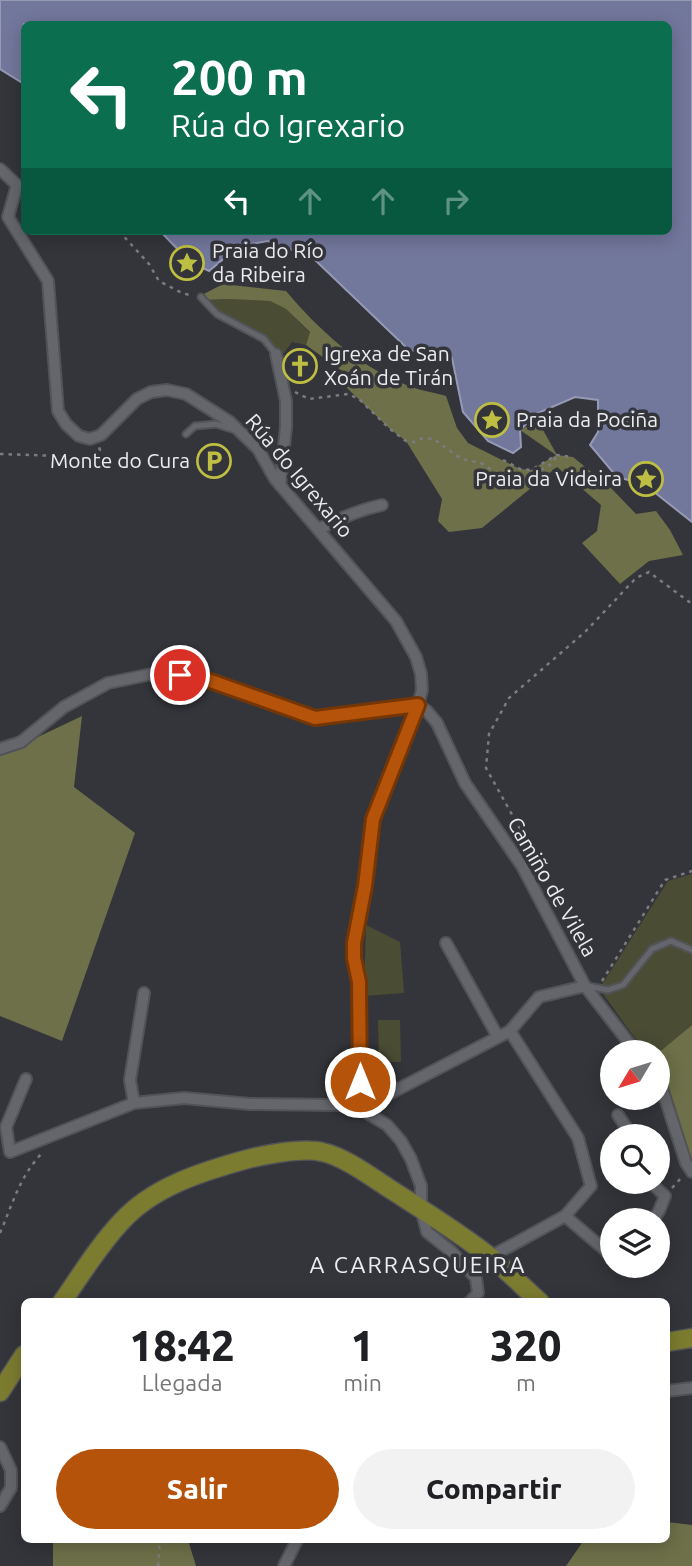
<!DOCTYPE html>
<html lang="es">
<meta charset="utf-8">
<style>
:root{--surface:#fff;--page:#f2f2f2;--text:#202124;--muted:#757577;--accent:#b45309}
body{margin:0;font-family:Ubuntu,sans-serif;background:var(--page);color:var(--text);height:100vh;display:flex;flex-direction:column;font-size:26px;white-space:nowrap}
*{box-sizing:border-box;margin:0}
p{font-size:23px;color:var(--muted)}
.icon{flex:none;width:38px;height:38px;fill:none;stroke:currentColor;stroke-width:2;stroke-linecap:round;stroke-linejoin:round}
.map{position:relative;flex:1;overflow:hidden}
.panel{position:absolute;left:21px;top:1298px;width:649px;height:245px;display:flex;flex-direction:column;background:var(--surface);border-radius:10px;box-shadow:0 4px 18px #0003}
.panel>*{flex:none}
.banner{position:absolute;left:21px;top:21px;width:651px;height:214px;border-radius:10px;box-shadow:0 4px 18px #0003;background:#0b6e4f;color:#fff;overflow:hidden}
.needle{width:46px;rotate:232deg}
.buttons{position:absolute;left:600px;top:1040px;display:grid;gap:14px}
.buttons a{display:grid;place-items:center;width:70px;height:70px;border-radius:50%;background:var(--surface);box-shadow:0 4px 18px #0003;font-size:35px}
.pin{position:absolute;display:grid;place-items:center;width:60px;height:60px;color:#fff;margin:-30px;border:4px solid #fff;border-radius:50%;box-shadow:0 2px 7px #0007}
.me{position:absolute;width:77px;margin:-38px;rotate:0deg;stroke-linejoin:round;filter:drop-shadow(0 0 5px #0008)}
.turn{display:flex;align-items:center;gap:24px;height:147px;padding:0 35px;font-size:32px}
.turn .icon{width:91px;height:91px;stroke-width:2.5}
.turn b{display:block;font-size:49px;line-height:60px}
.lanes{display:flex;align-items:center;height:66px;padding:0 35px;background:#0003;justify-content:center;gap:35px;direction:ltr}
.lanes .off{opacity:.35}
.eta{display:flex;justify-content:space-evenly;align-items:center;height:119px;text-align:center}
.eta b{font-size:42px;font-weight:800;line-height:49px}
.cta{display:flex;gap:14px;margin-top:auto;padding:14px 35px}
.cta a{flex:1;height:80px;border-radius:42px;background:var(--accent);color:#fff;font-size:28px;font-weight:800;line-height:80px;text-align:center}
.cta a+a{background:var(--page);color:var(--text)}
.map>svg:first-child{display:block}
.green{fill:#4b4c34}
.forest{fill:#6e7049}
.water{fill:#72779c;stroke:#979ab5;stroke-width:2}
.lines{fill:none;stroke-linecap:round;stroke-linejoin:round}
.lane-casing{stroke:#525357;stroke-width:9}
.street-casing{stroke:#525357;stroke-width:14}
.primary-casing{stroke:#525357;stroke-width:21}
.path{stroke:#7b7b80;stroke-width:2.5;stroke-dasharray:3.5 5;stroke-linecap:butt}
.lane{stroke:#65666c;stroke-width:5}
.street{stroke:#65666c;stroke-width:10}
.primary{stroke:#7c7c30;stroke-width:18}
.route-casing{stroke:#753606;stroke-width:18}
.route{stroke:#b45309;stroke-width:12}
.labels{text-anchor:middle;stroke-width:7;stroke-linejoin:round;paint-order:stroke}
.poi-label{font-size:21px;fill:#ececf0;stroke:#34353a;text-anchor:start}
.street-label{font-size:21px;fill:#ececf0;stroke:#34353a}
.neighbourhood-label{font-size:23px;letter-spacing:2px;fill:#ececf0;stroke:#34353a}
</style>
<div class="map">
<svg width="692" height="1566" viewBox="0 0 692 1566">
<rect width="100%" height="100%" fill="#34353a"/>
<g class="green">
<path d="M227,299l43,2 16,8 24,24 -4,12 -14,-3 -8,11h-5l-15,-14 -47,-25 -13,-14z"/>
<path d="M692,874v151l-34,28v-1h-13l-44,-61v-5l67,-105z"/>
<path d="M366,925l34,17 4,51 -40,3z"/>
<path d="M378,1020h22l1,42h-22z"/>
</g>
<g class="forest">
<path d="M223,284l63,7c32,38 71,74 118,93 13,6 28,8 42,12l11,32 11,15 52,26 11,1 25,-15 -36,-25 18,-9 19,34 16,2 38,31 25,26 20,-3 14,19 13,25 -34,6 -29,23 -38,-41 15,-12 4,-26 -44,-38 -75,61 -33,4 -11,-11 4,-22 -36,-58 -16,-12 -43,-41 -2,-15 -39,-28 4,-13 -24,-23 -16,-8 -43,-2 -23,1 -2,-5z"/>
<path d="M82,716l-8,71 61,46 -73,208 -62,-25v-261z"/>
<path d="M692,1025v141l-34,-89v-24z"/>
<path d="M667,1522l25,3v41h-126l18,-26h83z"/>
<path d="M53,1540h135l8,26h-143z"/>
</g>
<path class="water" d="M0,0h692v522l-48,-38 -27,-7 -27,-32 8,-13v-32l-23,-3 -37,16 -18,17 1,17 -8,6 -25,-12 -25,-29 -11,-54 -43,-8 -96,-92 -45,-17 -29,5 -30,25 -20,-10 -29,-30h508v-207h-644v60l-24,-15z"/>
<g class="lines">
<g class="lane-casing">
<g id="lane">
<path d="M201,297l16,17 47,25 12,15"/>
<path d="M186,434l9,-8 21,-2 19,6"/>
<path d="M588,986l20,4 15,-5 29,-36 19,-8 21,9"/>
</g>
</g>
<g class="street-casing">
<g id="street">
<path d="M0,169l17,16 -9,32 40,64 10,130 8,13 13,12 11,3 11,-4 36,-36 14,-7 16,-2 19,4 44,28 28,27 17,30 121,142 20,36 5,17 1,16 -4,15 -45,114 -8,67 -11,57 6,56v110l150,-78"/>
<path d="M276,354l10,47v26l-6,58"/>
<path d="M319,529c21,-11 39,-19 63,-24"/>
<path d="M418,705l9,6 10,12 28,60 57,83 63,120 51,66"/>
<path d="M0,749l21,-7 43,-35 44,-24 49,-10 45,5 113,40 103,-13"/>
<path d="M446,943l52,94"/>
<path d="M144,993l-14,87 4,23 50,-5 66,6 90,1 20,4 27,16 14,16 10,18 10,27v23l6,23 25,20 24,26 2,15 -8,9"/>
<path d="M26,1079l-20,48 4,25 124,-49"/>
<path d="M658,1079l2,3 26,81 6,9"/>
<path d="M618,1115l10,15 2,6"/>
<path d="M649,1181l16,15 -6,15 -6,9"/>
<path d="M565,1216l47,40"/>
<path d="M490,1257l75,-41 26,-30 -13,-48 -68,-107 29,-34 46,-11"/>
<path d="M667,1391l25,-3"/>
<path d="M0,1447l11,23v18l-11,18"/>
<path d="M284,1566l13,-26"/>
</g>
</g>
<g class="primary-casing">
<g id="primary">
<path d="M62,1302c19,-27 37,-57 60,-81 31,-34 79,-49 122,-61 19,-5 59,-13 78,-8 21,4 48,24 65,35 34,22 70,44 102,69 18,14 34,31 51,46"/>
<path d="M667,1342l25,-4"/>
<path d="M0,1392l24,-37"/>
</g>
</g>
<g class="path">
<path d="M119,231l30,33 10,17 23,12 11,3"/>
<path d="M295,392l14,7 39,-5 11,5 31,30 16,12 8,1 9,-4 11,1 23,17 11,5 11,1 10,6 8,8 26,4 30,-17 4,-8"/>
<path d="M0,454l92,3 8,-7 -1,-3"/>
<path d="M503,460l17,9 11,1 26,-15 16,2"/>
<path d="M530,858l4,-4 -48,-86 3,-34 20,-36 77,-67 50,-53 13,-6 43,32"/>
<path d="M602,981l63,-101 27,-9"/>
<path d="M672,1188l10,-11"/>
<path d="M0,1233c13,-30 19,-55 42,-80"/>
<path d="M158,1566l2,-26"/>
</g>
<use href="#lane" class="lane"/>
<use href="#street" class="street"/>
<use href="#primary" class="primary"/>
</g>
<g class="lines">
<g class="route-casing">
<path id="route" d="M180,675l22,3 113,40 103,-13 -45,114 -8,67 -11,57v15l5,24 1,100"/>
</g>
<use href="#route" class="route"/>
</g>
<defs>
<g id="sight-ring" transform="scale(1.75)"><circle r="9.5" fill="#34353a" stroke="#bebf42" stroke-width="1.5"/><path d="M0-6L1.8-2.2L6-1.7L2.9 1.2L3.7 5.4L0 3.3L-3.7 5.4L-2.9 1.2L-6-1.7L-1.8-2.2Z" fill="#bebf42"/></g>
<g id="church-ring" transform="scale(1.75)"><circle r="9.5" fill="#34353a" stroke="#bebf42" stroke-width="1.5"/><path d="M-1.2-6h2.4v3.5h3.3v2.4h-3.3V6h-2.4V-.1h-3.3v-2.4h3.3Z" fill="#bebf42"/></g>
<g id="parking-ring" transform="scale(1.75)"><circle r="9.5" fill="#34353a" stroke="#bebf42" stroke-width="1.5"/><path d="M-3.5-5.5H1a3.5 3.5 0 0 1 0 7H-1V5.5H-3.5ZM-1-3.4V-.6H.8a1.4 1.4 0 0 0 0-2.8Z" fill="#bebf42"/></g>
</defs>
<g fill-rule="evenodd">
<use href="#sight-ring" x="187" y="263"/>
<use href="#church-ring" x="300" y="366"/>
<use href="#sight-ring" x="492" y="420"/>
<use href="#parking-ring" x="214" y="461"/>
<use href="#sight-ring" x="646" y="479"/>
</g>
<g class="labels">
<g class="poi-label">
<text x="212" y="258">Praia do Río<tspan x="212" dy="24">da Ribeira</tspan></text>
<text x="324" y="361">Igrexa de San<tspan x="324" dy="24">Xoán de Tirán</tspan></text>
<text x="516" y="427">Praia da Pociña</text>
<text x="190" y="468" text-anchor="end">Monte do Cura</text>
<text x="622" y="486" text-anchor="end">Praia da Videira</text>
</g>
<g class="street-label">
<text transform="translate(299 476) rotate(50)" y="7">Rúa do Igrexario</text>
<text transform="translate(552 887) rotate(60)" y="7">Camiño de Vilela</text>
</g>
<g class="neighbourhood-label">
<text x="418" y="1273">A CARRASQUEIRA</text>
</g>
</g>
</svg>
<div class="buttons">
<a><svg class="needle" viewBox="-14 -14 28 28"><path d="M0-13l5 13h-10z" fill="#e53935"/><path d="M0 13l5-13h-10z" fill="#757577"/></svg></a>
<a><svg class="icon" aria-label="search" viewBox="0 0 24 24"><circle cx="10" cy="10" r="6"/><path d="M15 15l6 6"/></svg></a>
<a><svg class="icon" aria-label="layers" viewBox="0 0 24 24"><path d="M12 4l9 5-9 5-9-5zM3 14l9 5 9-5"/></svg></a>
</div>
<div class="pin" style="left:180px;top:675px;background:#d93025"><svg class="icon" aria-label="arrive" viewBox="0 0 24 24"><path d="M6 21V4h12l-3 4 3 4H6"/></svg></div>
<svg class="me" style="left:360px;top:1082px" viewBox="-20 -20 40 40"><circle r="17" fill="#b45309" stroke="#fff" stroke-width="3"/><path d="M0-11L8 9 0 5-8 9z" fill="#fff"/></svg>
<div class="banner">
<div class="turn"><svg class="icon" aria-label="left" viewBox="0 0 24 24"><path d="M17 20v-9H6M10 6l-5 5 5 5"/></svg><div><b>200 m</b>Rúa do Igrexario</div></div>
<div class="lanes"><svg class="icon" aria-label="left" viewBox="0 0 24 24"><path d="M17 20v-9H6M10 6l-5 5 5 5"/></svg><svg class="icon off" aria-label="ahead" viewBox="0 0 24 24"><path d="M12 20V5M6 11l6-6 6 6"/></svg><svg class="icon off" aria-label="ahead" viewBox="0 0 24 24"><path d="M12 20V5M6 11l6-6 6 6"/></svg><svg class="icon off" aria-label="right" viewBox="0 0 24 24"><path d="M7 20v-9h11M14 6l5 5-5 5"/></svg></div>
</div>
<section class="panel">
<div class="eta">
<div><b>18:42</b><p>Llegada</p></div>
<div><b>1</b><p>min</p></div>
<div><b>320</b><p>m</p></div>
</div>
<div class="cta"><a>Salir</a><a>Compartir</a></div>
</section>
</div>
